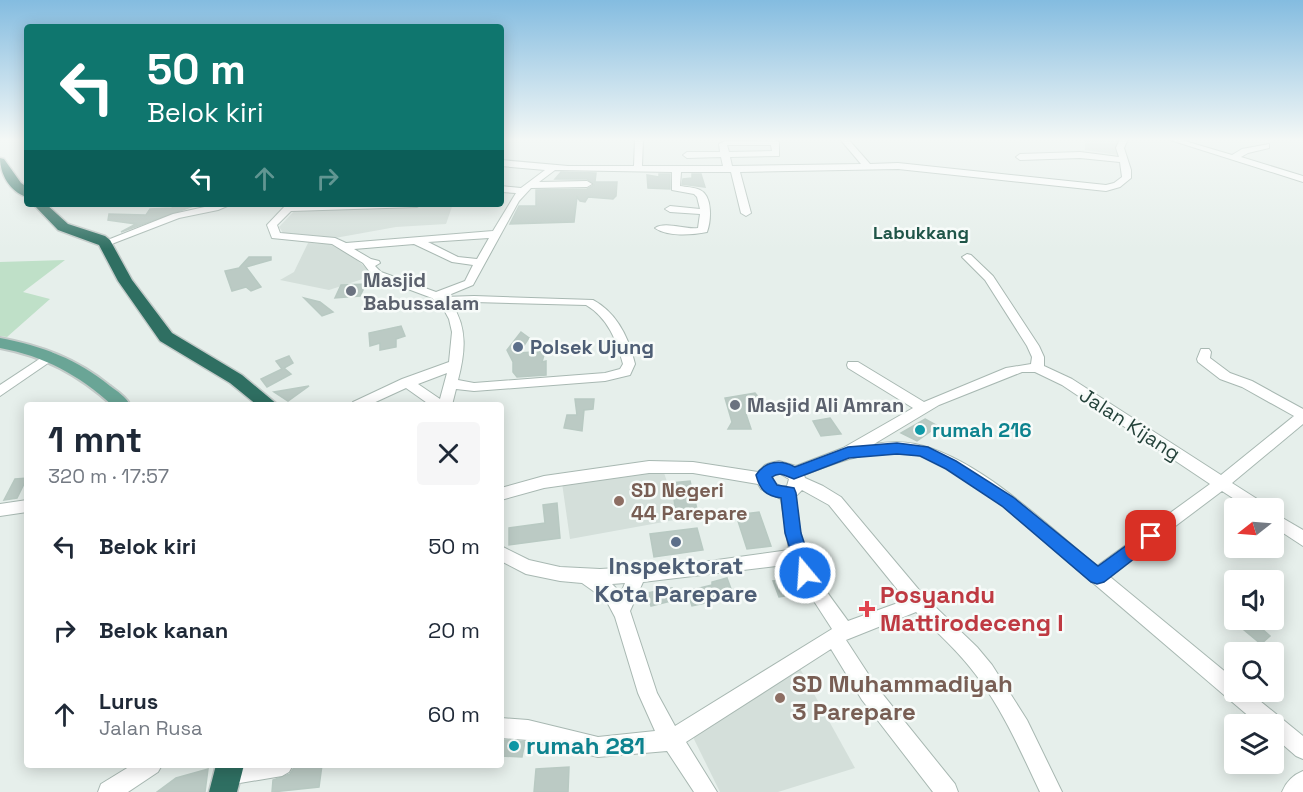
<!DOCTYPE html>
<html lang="id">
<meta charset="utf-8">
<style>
:root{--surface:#fff;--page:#f6f6f7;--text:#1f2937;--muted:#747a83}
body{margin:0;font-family:"Space Grotesk",sans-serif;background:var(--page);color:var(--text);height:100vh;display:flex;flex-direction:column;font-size:22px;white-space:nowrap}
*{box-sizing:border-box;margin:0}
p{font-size:20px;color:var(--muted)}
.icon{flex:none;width:33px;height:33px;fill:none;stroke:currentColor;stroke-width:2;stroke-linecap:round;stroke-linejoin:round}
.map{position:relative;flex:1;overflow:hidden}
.sheet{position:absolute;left:24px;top:402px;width:480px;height:366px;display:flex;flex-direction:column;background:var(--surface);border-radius:6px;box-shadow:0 3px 15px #0003}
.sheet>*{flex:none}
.hud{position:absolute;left:24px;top:24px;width:480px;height:183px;border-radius:6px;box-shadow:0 3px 15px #0003;background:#0f766e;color:#fff;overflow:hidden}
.needle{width:39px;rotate:253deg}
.fabs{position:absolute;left:1224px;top:498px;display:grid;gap:12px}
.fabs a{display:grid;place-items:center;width:60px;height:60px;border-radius:6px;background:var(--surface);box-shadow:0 3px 15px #0003;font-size:30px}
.pin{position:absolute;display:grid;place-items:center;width:51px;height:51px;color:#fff;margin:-26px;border-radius:12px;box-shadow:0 3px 9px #0006}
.me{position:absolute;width:66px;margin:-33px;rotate:342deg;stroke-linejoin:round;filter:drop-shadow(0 0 4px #0008)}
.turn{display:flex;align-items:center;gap:21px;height:126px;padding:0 24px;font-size:27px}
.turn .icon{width:78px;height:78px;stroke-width:2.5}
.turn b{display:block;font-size:42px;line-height:51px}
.lanes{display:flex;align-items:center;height:57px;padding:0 24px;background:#0003;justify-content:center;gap:30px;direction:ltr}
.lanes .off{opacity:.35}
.round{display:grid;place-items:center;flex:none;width:63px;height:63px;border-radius:6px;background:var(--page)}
.overview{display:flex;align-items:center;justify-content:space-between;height:102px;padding:0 24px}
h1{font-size:36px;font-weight:800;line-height:45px}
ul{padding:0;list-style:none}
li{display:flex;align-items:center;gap:18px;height:84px;padding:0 24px}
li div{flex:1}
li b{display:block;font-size:22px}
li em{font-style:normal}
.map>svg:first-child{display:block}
.built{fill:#d4dfda}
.green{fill:#bfe0c8}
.building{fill:#bbcac4;stroke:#b8c9c2;stroke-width:1.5}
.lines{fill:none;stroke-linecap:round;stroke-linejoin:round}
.minor-casing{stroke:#a8b8b2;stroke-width:2}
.major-casing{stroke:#c2cac8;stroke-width:4}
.highway-casing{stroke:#c2cac8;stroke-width:3}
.minor{fill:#fff;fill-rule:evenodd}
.major{fill:#6aa596;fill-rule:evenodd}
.highway{fill:#2f6f62;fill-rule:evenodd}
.route{fill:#1a73e8;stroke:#114b97;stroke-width:1.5}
.worship-dot{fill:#6b7280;stroke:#f7fbf9;stroke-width:2}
.service-dot{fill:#5c6f8a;stroke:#f7fbf9;stroke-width:2}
.culture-dot{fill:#0f9aa8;stroke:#f7fbf9;stroke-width:2}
.education-dot{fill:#8d6e63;stroke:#f7fbf9;stroke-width:2}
.health-dot{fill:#e0444e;stroke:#f7fbf9;stroke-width:2}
.labels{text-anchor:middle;stroke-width:5;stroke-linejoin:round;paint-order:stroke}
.far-quarter-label{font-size:18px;font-weight:bold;fill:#1f5548;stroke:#f7fbf9}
.worship-label{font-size:20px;font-weight:bold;fill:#5b616d;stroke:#f7fbf9;text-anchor:start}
.service-label{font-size:20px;font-weight:bold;fill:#4e5e75;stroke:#f7fbf9;text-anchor:start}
.street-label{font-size:20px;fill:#24423a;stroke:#f7fbf9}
.culture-label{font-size:20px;font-weight:bold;fill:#0d838f;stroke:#f7fbf9;text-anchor:start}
.education-label{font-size:20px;font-weight:bold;fill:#785e54;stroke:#f7fbf9;text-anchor:start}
.near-service-label{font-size:24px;font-weight:bold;fill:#4e5e75;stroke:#f7fbf9}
.near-health-label{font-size:24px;font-weight:bold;fill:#be3a42;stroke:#f7fbf9;text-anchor:start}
.near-education-label{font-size:24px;font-weight:bold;fill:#785e54;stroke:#f7fbf9;text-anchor:start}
.near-culture-label{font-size:24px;font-weight:bold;fill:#0d838f;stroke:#f7fbf9;text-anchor:start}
</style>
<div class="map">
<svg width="1303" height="792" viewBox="0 0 1303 792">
<rect width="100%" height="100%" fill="#e6efeb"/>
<g class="built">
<path d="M1085,139l34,2 -1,14 -33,-5z"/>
<path d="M301,204h152l-7,20 -50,3 -61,11 -50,-2 -6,-9z"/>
<path d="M308,243l23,1 11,4 33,27 -46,15 -49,-10 14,-8z"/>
<path d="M663,470l17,49 -110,20 -8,-56z"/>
<path d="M798,665l57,103 -77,24h-58l-30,-61z"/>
</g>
<path class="green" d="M65,260l-42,32 27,7 -43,38 -7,-1v-74z"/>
<g class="building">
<path d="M561,172l35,1 -1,9h22l-1,14 -3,3 -25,-2 -3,5 -5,-1 -3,-4 -3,25 -64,2 9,-18h17v-16l51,-1 7,-4 -7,-6h-32z"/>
<path d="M659,174h11v15l-22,-1 -1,-13 12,2z"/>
<path d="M692,174h9l4,13 -23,-3 1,-5 9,-1z"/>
<path d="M174,204h25l-78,28 15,-8 -28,-4 1,-6 37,1 4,-6 22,-1z"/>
<path d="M249,257h22v3l-25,7 15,20 -10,4 -5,-4 -14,4 -7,-20 14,-3z"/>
<path d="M366,284l-6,12 -25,2 6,-13z"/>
<path d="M304,298l16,4 13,10 -11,4z"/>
<path d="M401,326l4,10 -9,3v8l-16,3v-7l-10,3 -1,-13z"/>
<path d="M521,332l8,6 -10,15 26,-2 -3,11 4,-1v14l-29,2 -4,-5v-10l-6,-12z"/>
<path d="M289,356l4,7 -9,5 7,6 -24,13 -6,-8 21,-10 -6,-8z"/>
<path d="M309,386l-21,15 -14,-9z"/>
<path d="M755,393l10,12 -20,6 6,18h-23l4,-7 -7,-24z"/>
<path d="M575,399h19l-1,10 -9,1 -2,21 -18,-3 3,-13h10z"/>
<path d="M830,418l11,16 -20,2 -8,-15z"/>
<path d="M925,419l13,7 -21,15 -16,-8z"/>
<path d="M27,478l-10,20 -13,2 11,-21z"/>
<path d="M690,481l7,28 -21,2 -5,-28z"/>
<path d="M557,503l3,35 -51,7v-17l36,-5 -2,-18z"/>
<path d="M759,512l12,34 -24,3 -11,-34z"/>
<path d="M697,528l6,22 -49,7 -4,-23z"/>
<path d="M795,574l7,12 -12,2 3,7 -14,2 -6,-16 16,-2 -2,-4z"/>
<path d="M727,578l7,19 -42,9 -5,-15 25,-6v-3z"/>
<path d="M672,588l3,12 -24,6 -4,-13z"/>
<path d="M1232,620h20l18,16 -9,8z"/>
<path d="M501,740l24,2 -3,15 -21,-1z"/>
<path d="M322,765l-3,22 -47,5 1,-12 17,-6 5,-8z"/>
<path d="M569,767l-1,25h-34l2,-23z"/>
<path d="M208,769l-3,23h-48l19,-14z"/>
</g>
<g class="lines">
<g class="minor-casing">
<g id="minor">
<path d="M635,139h8l-1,27h81l-2,-9 -34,1 -4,-3 4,-3h33l-1,-8 6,-3 50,-1 4,2v14l-49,1 2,9 129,-2 -21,-25h8l22,25 28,-1 208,22 8,-2 8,-6 -2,-15 -40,-4 -60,2 -4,-3 4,-3 60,-2 39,5 -3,-9 4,-9h8l-4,9 7,22v8l-11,9 -14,4 -208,-22 -158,3 11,41 -5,3 -5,-3 -10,-41h-50l-1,14c6,1 14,1 20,4 13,6 11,31 7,42 -15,3 -39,5 -52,-4 11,-7 30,2 43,0l2,-14 -30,-2 -5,-3 5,-3 30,3 -3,-12 -3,-3 -22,-4v-18l-117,-2 -16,12 48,-1 5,3 -5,3 -56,1 -12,13 -46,84 -29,12 30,-1 119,4c24,13 36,38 42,64l-5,11 -25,6 -131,10 -18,-2 -4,16h-22l-24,-17 -37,17h-18l2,-3 49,-23 47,-17 3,-30 -3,-13 -6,-11 -11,-10 -59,-22 -10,-13 -31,-19 -60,-6 -5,-13 18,-19 3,-2 25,2 109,-2 -5,3 -126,4 -14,14 3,8 55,5 11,5 147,-12 23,-38 -15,-1v-6l20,2 24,-18 -44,-4v-6l67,6h66zM727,145h44l1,6 -43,1zM489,238l-12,21 -19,-2 -30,-15zM414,244l38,18 21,3 -8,16 -29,11 -55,-20 -6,-6 5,-3 -1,-2 -8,-2 -17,-10zM474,302l112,3c22,13 31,36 37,59l-3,5 -15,4 -131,10 -16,-3c7,-27 10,-51 -6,-76zM447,373l-7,26 -22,-15z"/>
<path d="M1167,139h11l54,16 10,-6 27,-5v4l-21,5 -7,4 62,19v6z"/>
<path d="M218,204h14l-14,6 -39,8 -70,27 -4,1 -5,-3 73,-29z"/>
<path d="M967,254l4,1 22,21 46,70 5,11v9l28,13 149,96 73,-59 -52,-29 -22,-8 -22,-17 -1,-3 4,-10h8l2,3 -1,6 20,15 22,8 51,28v15l-71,59 33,21 2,4h-19l-26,-17 -113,85 125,103v13h15l54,44v23l-7,-3 -22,-19v-13h-16c-60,-51 -119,-102 -179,-153 -38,-32 -118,-108 -166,-117 -38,-7 -75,8 -109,21l1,3 18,8 18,11 84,100 52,50 15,18 35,55 35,72h-22c-19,-40 -37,-82 -64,-117 -17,-23 -39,-43 -60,-63l-70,28 30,46 79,98 3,8h-25l-71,-92 -31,-51 -145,93 31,50h-23l-27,-41 -69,6 -70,-17 -27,-2v-20l27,2 70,17 57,-6 -17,-38 -23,-76 -9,-17 -24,-17 -22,-2 -34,-7 -25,-13v-15l28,14 31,7 40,2 88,-5 101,-14 -8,-51 -20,-10 -3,-5 -65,-11h-44l-105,15 -43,12v-12l43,-12 105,-15 44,1 65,10 7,-7 5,-2 9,-2 17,5 47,-18 70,-40 -65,-40 -1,-3 1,-3h10l66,40 82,-34 25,-4 1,-7 -5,-11 -42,-66 -23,-23zM1022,372h13l27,13 148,99 -113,82c-48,-39 -120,-110 -182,-122 -14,-3 -28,-2 -41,0l65,-39zM779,473l10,6 -2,7 -5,1 -9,-5 -1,-6zM802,490l27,15 77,95 -58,21c-12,-17 -25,-33 -35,-51 -12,-21 -16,-51 -17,-74zM793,564l6,14 33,51 -157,97 -18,-33 -27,-82 13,-29zM625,583l-4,10 -9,-9z"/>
<path d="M50,352l4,1 2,3 -2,3 -54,37v-11z"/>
<path d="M27,500v12l-27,4v-12z"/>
<path d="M1274,513l29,17v16l-29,-19z"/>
<path d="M132,765h30l-4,7 -30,20h-30l3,-8z"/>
<path d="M224,765h69l-4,7 -7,4 -54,9 -8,-3 -3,-8 3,-8z"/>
<path d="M1303,771v21h-21c4,-10 11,-17 21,-21z"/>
</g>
</g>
<g class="major-casing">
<path id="major" d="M0,338c42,8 77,21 110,48 7,5 16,11 20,19h-18c-33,-30 -68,-49 -112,-57z"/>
</g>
<g class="highway-casing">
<g id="highway">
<path d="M0,158l4,1 17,24 6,4v10c-17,-5 -27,-23 -27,-39z"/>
<path d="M33,204h13l22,20 37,12 5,4 22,40 40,53 70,42 36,30h-21l-27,-22 -70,-42 -42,-60 -19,-36 -41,-15z"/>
<path d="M216,765h28l-7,27h-28z"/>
</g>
</g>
<use href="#minor" class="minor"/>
<use href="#major" class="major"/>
<use href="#highway" class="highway"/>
</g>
<linearGradient id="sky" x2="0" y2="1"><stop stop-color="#84bce0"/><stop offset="0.56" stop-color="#f4f8f6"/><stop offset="1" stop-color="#f4f8f6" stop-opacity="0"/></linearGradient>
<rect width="1303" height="249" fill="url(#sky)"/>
<path class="route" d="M897,443l31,4 28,14 57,36 85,69 47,-34 6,-2 6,2 2,4 -2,5 -53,41 -7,2 -6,-2 -89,-76 -56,-37 -26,-13 -23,-2 -48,4 -55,21c-9,-3 -14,-8 -22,-2l5,8 17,3 2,5 5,40 13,40 -3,5 -6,2 -6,-2 -14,-45 -4,-35c-15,-2 -21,-8 -25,-23 9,-14 24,-16 39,-8l53,-20z"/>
<g class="worship-dot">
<circle cx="351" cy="291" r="6"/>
<circle cx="735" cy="405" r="6"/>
</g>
<g class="service-dot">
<circle cx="518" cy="347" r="6"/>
<circle cx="676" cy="542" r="6"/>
</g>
<g class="culture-dot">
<circle cx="920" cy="430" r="6"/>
<circle cx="514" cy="746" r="6"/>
</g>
<g class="education-dot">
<circle cx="619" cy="501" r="6"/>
<circle cx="780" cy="698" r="6"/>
</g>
<path class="health-dot" d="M864 600h6v6h6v6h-6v6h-6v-6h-6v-6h6z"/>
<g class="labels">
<g class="far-quarter-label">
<text x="921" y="239">Labukkang</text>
</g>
<g class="worship-label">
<text x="363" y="287">Masjid<tspan x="363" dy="23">Babussalam</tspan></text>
<text x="747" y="412">Masjid Ali Amran</text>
</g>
<g class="service-label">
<text x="530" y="354">Polsek Ujung</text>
</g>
<g class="street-label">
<text transform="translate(1130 424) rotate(33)" y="7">Jalan Kijang</text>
</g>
<g class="culture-label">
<text x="932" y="437">rumah 216</text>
</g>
<g class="education-label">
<text x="631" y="497">SD Negeri<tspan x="631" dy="23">44 Parepare</tspan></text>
</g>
<g class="near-service-label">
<text x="676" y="574">Inspektorat<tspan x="676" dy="28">Kota Parepare</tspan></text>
</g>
<g class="near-health-label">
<text x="880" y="603">Posyandu<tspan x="880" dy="28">Mattirodeceng I</tspan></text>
</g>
<g class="near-education-label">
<text x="792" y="692">SD Muhammadiyah<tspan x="792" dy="28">3 Parepare</tspan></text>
</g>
<g class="near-culture-label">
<text x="526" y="754">rumah 281</text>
</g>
</g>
</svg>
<div class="fabs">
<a><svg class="needle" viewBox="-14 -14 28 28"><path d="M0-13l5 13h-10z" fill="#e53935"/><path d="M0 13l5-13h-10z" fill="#747a83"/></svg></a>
<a><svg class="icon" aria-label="sound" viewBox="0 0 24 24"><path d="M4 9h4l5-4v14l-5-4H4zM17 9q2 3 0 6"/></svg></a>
<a><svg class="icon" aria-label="search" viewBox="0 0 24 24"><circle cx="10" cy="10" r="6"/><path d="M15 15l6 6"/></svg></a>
<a><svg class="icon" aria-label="layers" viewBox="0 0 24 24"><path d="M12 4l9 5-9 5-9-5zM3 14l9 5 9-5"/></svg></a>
</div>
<div class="pin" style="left:1151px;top:536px;background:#d93025"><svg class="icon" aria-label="arrive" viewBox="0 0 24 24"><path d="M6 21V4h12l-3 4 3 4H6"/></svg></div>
<svg class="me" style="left:805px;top:573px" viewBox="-20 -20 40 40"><circle r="17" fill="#1a73e8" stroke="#fff" stroke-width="3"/><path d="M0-11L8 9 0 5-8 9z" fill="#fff"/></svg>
<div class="hud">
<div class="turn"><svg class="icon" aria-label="left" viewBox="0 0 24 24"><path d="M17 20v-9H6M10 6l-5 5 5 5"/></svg><div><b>50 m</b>Belok kiri</div></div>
<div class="lanes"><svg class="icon" aria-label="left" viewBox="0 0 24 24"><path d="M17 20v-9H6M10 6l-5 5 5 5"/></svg><svg class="icon off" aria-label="ahead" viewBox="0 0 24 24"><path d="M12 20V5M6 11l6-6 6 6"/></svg><svg class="icon off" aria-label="right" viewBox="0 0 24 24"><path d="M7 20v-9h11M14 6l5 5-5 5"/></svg></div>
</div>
<section class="sheet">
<div class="overview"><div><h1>1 mnt</h1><p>320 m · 17:57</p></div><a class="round"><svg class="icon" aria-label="close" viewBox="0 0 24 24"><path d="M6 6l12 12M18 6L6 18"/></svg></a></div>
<ul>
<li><svg class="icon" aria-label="left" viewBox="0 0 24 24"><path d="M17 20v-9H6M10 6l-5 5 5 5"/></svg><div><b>Belok kiri</b></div><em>50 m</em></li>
<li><svg class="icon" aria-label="right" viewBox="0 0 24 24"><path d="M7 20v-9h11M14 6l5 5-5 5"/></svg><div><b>Belok kanan</b></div><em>20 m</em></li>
<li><svg class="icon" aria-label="ahead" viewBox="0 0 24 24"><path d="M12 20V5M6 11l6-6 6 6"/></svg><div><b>Lurus</b><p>Jalan Rusa</p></div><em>60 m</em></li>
</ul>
</section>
</div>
